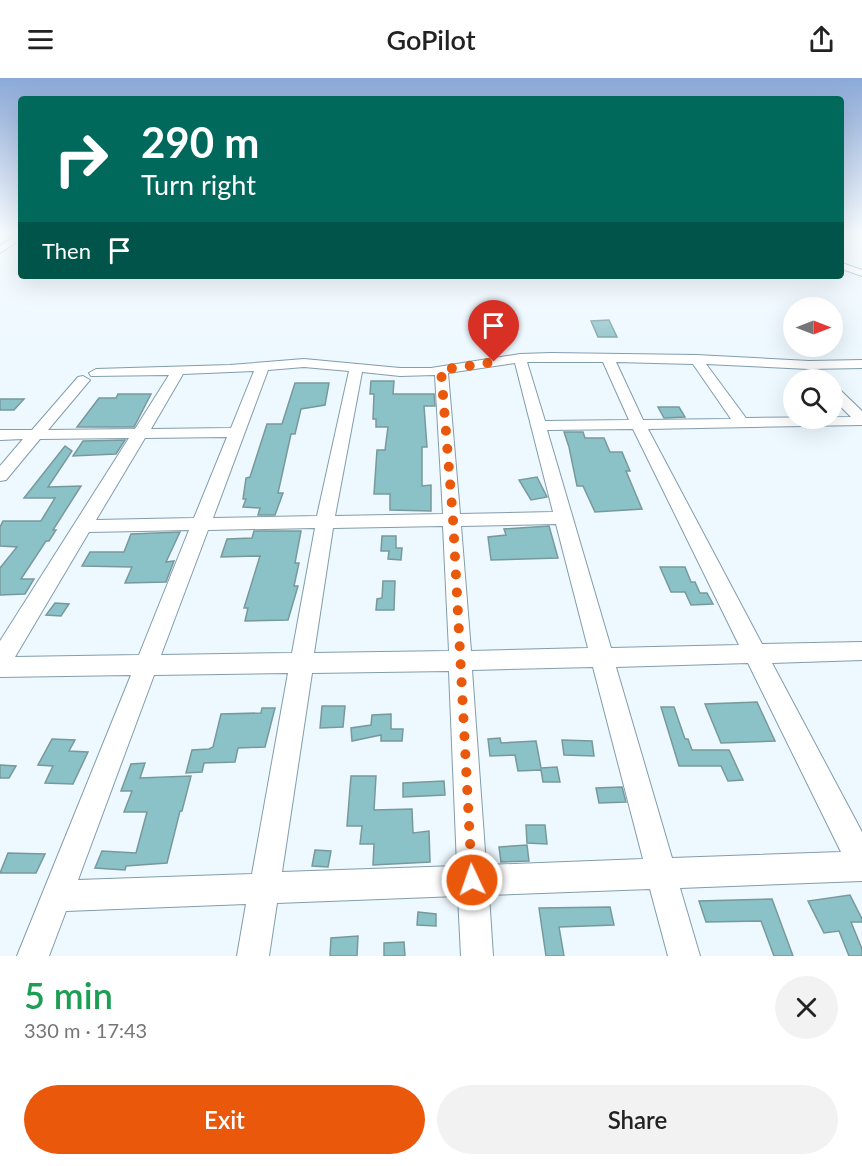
<!DOCTYPE html>
<meta charset="utf-8">
<style>
:root{--surface:#fff;--page:#f2f2f2;--text:#222;--muted:#767676;--accent:#ea580c}
body{margin:0;font-family:Lato,sans-serif;background:var(--page);color:var(--text);height:100vh;display:flex;flex-direction:column;font-size:22px;white-space:nowrap}
*{box-sizing:border-box;margin:0}
p{font-size:20px;color:var(--muted)}
.icon{flex:none;width:33px;height:33px;fill:none;stroke:currentColor;stroke-width:2;stroke-linecap:round;stroke-linejoin:round}
.map{position:relative;height:878px;overflow:hidden}
.side{display:flex;flex-direction:column;background:var(--surface);flex:1}
.side>*{flex:none}
.top-card{position:absolute;left:18px;top:18px;width:826px;height:183px;border-radius:6px;box-shadow:0 6px 24px #0002;background:#00695c;color:#fff;overflow:hidden}
.needle{width:39px;rotate:90deg}
.buttons{position:absolute;left:783px;top:219px;display:grid;gap:12px}
.buttons a{display:grid;place-items:center;width:60px;height:60px;border-radius:50%;background:var(--surface);box-shadow:0 6px 24px #0002;font-size:30px}
.pin{position:absolute;display:grid;place-items:center;width:51px;height:51px;color:#fff;margin:-62px -26px;border-radius:50% 50% 50% 0;rotate:-45deg;box-shadow:0 0 6px #0007}
.pin .icon{rotate:45deg}
.me{position:absolute;width:66px;margin:-33px;rotate:357deg;stroke-linejoin:round;filter:drop-shadow(0 0 4px #0008)}
.turn{display:flex;align-items:center;gap:21px;height:126px;padding:0 24px;font-size:27px}
.turn .icon{width:78px;height:78px;stroke-width:2.5}
.turn b{display:block;font-size:42px;line-height:51px}
.then{display:flex;align-items:center;height:57px;padding:0 24px;background:#0003;gap:12px;font-size:22px}
.round{display:grid;place-items:center;flex:none;width:63px;height:63px;border-radius:32px;background:var(--page)}
.overview{display:flex;align-items:center;justify-content:space-between;height:102px;padding:0 24px}
h1{font-size:36px;font-weight:600;line-height:45px;color:#1e9e55}
.action{display:flex;gap:12px;margin-top:auto;padding:12px 24px}
.action a{flex:1;height:69px;border-radius:36px;background:var(--accent);color:#fff;font-size:24px;font-weight:600;line-height:69px;text-align:center}
.action a+a{background:var(--page);color:var(--text)}
header{display:flex;justify-content:space-between;align-items:center;height:78px;padding:0 24px;background:var(--surface);font-size:27px;font-weight:600}
.map>svg:first-child{display:block}
.building{fill:#8bc2c7;stroke:#78999c;stroke-width:1.5}
.lines{fill:none;stroke-linecap:round;stroke-linejoin:round}
.minor-casing{stroke:#829dac;stroke-width:2}
.minor{fill:#fff;fill-rule:evenodd}
.route{stroke:#ea580c;stroke-width:10;stroke-dasharray:0 18}
</style>
<header><svg class="icon" aria-label="menu" viewBox="0 0 24 24"><path d="M4 6h16M4 12h16M4 18h16"/></svg>GoPilot<svg class="icon" aria-label="share" viewBox="0 0 24 24"><path d="M12 15V3M7 8l5-5 5 5M5 13v7h14v-7"/></svg></header>
<div class="map">
<svg width="862" height="878" viewBox="0 0 862 878">
<rect width="100%" height="100%" fill="#edf8ff"/>
<g class="building">
<path d="M609,242l8,17h-19l-7,-16z"/>
<path d="M371,303h23l-1,13h41l1,12h-11l3,41h-5v39l9,-1v26l-41,-1v-16h-16l3,-44h8l3,-23h-12v-8h-3l1,-25h-4z"/>
<path d="M295,305h34l-4,22 -24,4 -6,25h-4l-13,59h5l-8,22h-17l2,-7 -17,-1 3,-8h-3l3,-21 4,-1 17,-53h15z"/>
<path d="M118,316h33l-17,33h-57l22,-29h17z"/>
<path d="M0,321h24l-10,11h-14z"/>
<path d="M658,329h21l6,10 -21,1z"/>
<path d="M564,354h19l2,6h19l6,14h12l8,19h-4l16,38 -47,3 -12,-26h-6l-8,-39z"/>
<path d="M125,362l-9,14 -43,2 10,-15z"/>
<path d="M65,368l7,5 -24,36 33,-1 -28,44h3l-7,11h-3l-25,38h13l-9,15 -25,1v-27l17,-21 -17,-1v-19l3,-6h38l14,-23h-31z"/>
<path d="M537,399l10,20 -16,3 -12,-20z"/>
<path d="M549,448l9,32 -67,2 -3,-23 18,-2 -2,-6z"/>
<path d="M254,453h47l-6,32h4l-5,23h4l-10,34 -43,1 3,-13h-4l16,-52 -39,1 6,-18 25,-1z"/>
<path d="M180,454l-14,30 8,-1 -8,21 -41,1 7,-16 -50,-1 8,-14h34l7,-18z"/>
<path d="M382,458h14v12h6l-1,12 -13,-1 1,-8h-8z"/>
<path d="M660,489h25l6,15h4l5,11h7l6,11 -22,1 -6,-13h-14z"/>
<path d="M383,503h12l-1,29h-18l1,-11 5,-1z"/>
<path d="M55,525l14,1 -8,12 -15,-1z"/>
<path d="M757,624l18,39 -54,2 -16,-39z"/>
<path d="M322,628h23l-2,21 -23,1z"/>
<path d="M661,629h13l11,32h3l4,11h37l14,30 -15,1 -7,-15h-42z"/>
<path d="M262,630h13l-10,39 -27,1 -3,14 -31,1 -2,9 -16,1 6,-23 17,-1 4,-2 8,-33 40,-1z"/>
<path d="M391,636v15h12l-1,12h-21v-6l-29,6 -1,-13 20,-3 1,-10z"/>
<path d="M500,660l1,5 35,-2 5,27 16,-1 3,15h-17l-2,-12 -23,1 -3,-16 -25,1 -2,-17z"/>
<path d="M52,661l23,1 -6,11 19,1 -15,32 -28,-1 8,-17 -15,-1z"/>
<path d="M562,662l30,1 2,15 -30,-1z"/>
<path d="M145,685l-5,15 51,-2 -9,35h-2l-13,52 -41,3 -1,4 -30,-2 7,-17 34,2 11,-41h-23l8,-21h-11l10,-27z"/>
<path d="M0,687l16,1 -7,12h-9z"/>
<path d="M351,698h25l-2,34 38,-1 1,24 16,-2 1,31 -57,3 1,-21h-14l2,-18h-15z"/>
<path d="M444,703l1,14 -42,2v-14z"/>
<path d="M622,709l4,15 -27,1 -3,-15z"/>
<path d="M526,747h19l2,19 -20,-1z"/>
<path d="M527,767l2,16 -28,1 -2,-15z"/>
<path d="M315,772l16,1 -3,16 -16,-1z"/>
<path d="M8,775l37,1 -9,19h-36z"/>
<path d="M850,817l12,24v3h-11l11,27v7h-13l-10,-25 -15,2 -16,-32z"/>
<path d="M772,821l21,57h-19l-13,-35 -55,1 -7,-21z"/>
<path d="M610,829l4,18 -55,2 5,29h-18l-7,-48z"/>
<path d="M418,834l18,2v12l-19,-1z"/>
<path d="M358,858l-1,20h-27l1,-18z"/>
<path d="M404,864l1,14h-21v-13z"/>
</g>
<g class="lines">
<g class="minor-casing">
<g id="minor">
<path d="M18,155h3v6l-21,14v-7z"/>
<path d="M842,185l20,7v6l-20,-7z"/>
<path d="M551,275l145,2 113,6 53,-1v8l-53,1 -103,-5 40,54 105,-1 -19,-19v-12l5,1 25,24v14l-214,4 114,215 100,-2v18l-90,3 90,169v49l-182,7 20,68h-32l-18,-67 -161,6 4,61h-32l-3,-60 -181,7 -8,53h-32l9,-52 -180,7 -17,45h-32l114,-281 -131,2v-36l129,-203 -89,1 -34,41 -6,1v-15l23,-27 -23,1v-10h32l46,-53 5,-1 7,4 -42,50 87,-1 34,-54 -78,1 -2,-3 7,-4 134,-4 74,-6 96,9h31l89,-14zM527,284h76l26,58 -84,1zM616,284l77,2 38,55 -88,1zM515,285l38,149 -93,2 -12,-141zM304,289l45,4 -32,145 -104,2 55,-148zM254,293l-23,57 -80,1 32,-55zM362,294l38,4 35,-1 8,139 -108,2zM633,351l106,216 -128,3 -64,-218zM227,359l-33,81 -98,2 49,-82zM556,446l32,124 -117,3 -10,-125zM443,448l6,125 -135,2 19,-125zM315,450l-23,125 -131,2 47,-125zM189,452l-50,125 -124,2 74,-125zM748,585l93,189 -169,6 -56,-191zM593,589l50,192 -157,6 -14,-195zM449,593l8,195 -175,6 30,-199zM288,595l-36,201 -174,6 76,-205z"/>
</g>
</g>
<use href="#minor" class="minor"/>
</g>
<linearGradient id="sky" x2="0" y2="1"><stop stop-color="#8ba9d8"/><stop offset="0.56" stop-color="#f7fcff"/><stop offset="1" stop-color="#f7fcff" stop-opacity="0"/></linearGradient>
<rect width="862" height="277" fill="url(#sky)"/>
<g class="lines">
<path class="route" d="M472,802l-19,-361 -12,-149 53,-8"/>
</g>
</svg>
<div class="buttons">
<a><svg class="needle" viewBox="-14 -14 28 28"><path d="M0-13l5 13h-10z" fill="#e53935"/><path d="M0 13l5-13h-10z" fill="#767676"/></svg></a>
<a><svg class="icon" aria-label="search" viewBox="0 0 24 24"><circle cx="10" cy="10" r="6"/><path d="M15 15l6 6"/></svg></a>
</div>
<div class="pin" style="left:494px;top:284px;background:#d93025"><svg class="icon" aria-label="arrive" viewBox="0 0 24 24"><path d="M6 21V4h12l-3 4 3 4H6"/></svg></div>
<svg class="me" style="left:472px;top:802px" viewBox="-20 -20 40 40"><circle r="17" fill="#ea580c" stroke="#fff" stroke-width="3"/><path d="M0-11L8 9 0 5-8 9z" fill="#fff"/></svg>
<div class="top-card">
<div class="turn"><svg class="icon" aria-label="right" viewBox="0 0 24 24"><path d="M7 20v-9h11M14 6l5 5-5 5"/></svg><div><b>290 m</b>Turn right</div></div>
<div class="then">Then<svg class="icon" aria-label="arrive" viewBox="0 0 24 24"><path d="M6 21V4h12l-3 4 3 4H6"/></svg></div>
</div>
</div>
<section class="side">
<div class="overview"><div><h1>5 min</h1><p>330 m · 17:43</p></div><a class="round"><svg class="icon" aria-label="close" viewBox="0 0 24 24"><path d="M6 6l12 12M18 6L6 18"/></svg></a></div>
<div class="action"><a>Exit</a><a>Share</a></div>
</section>
